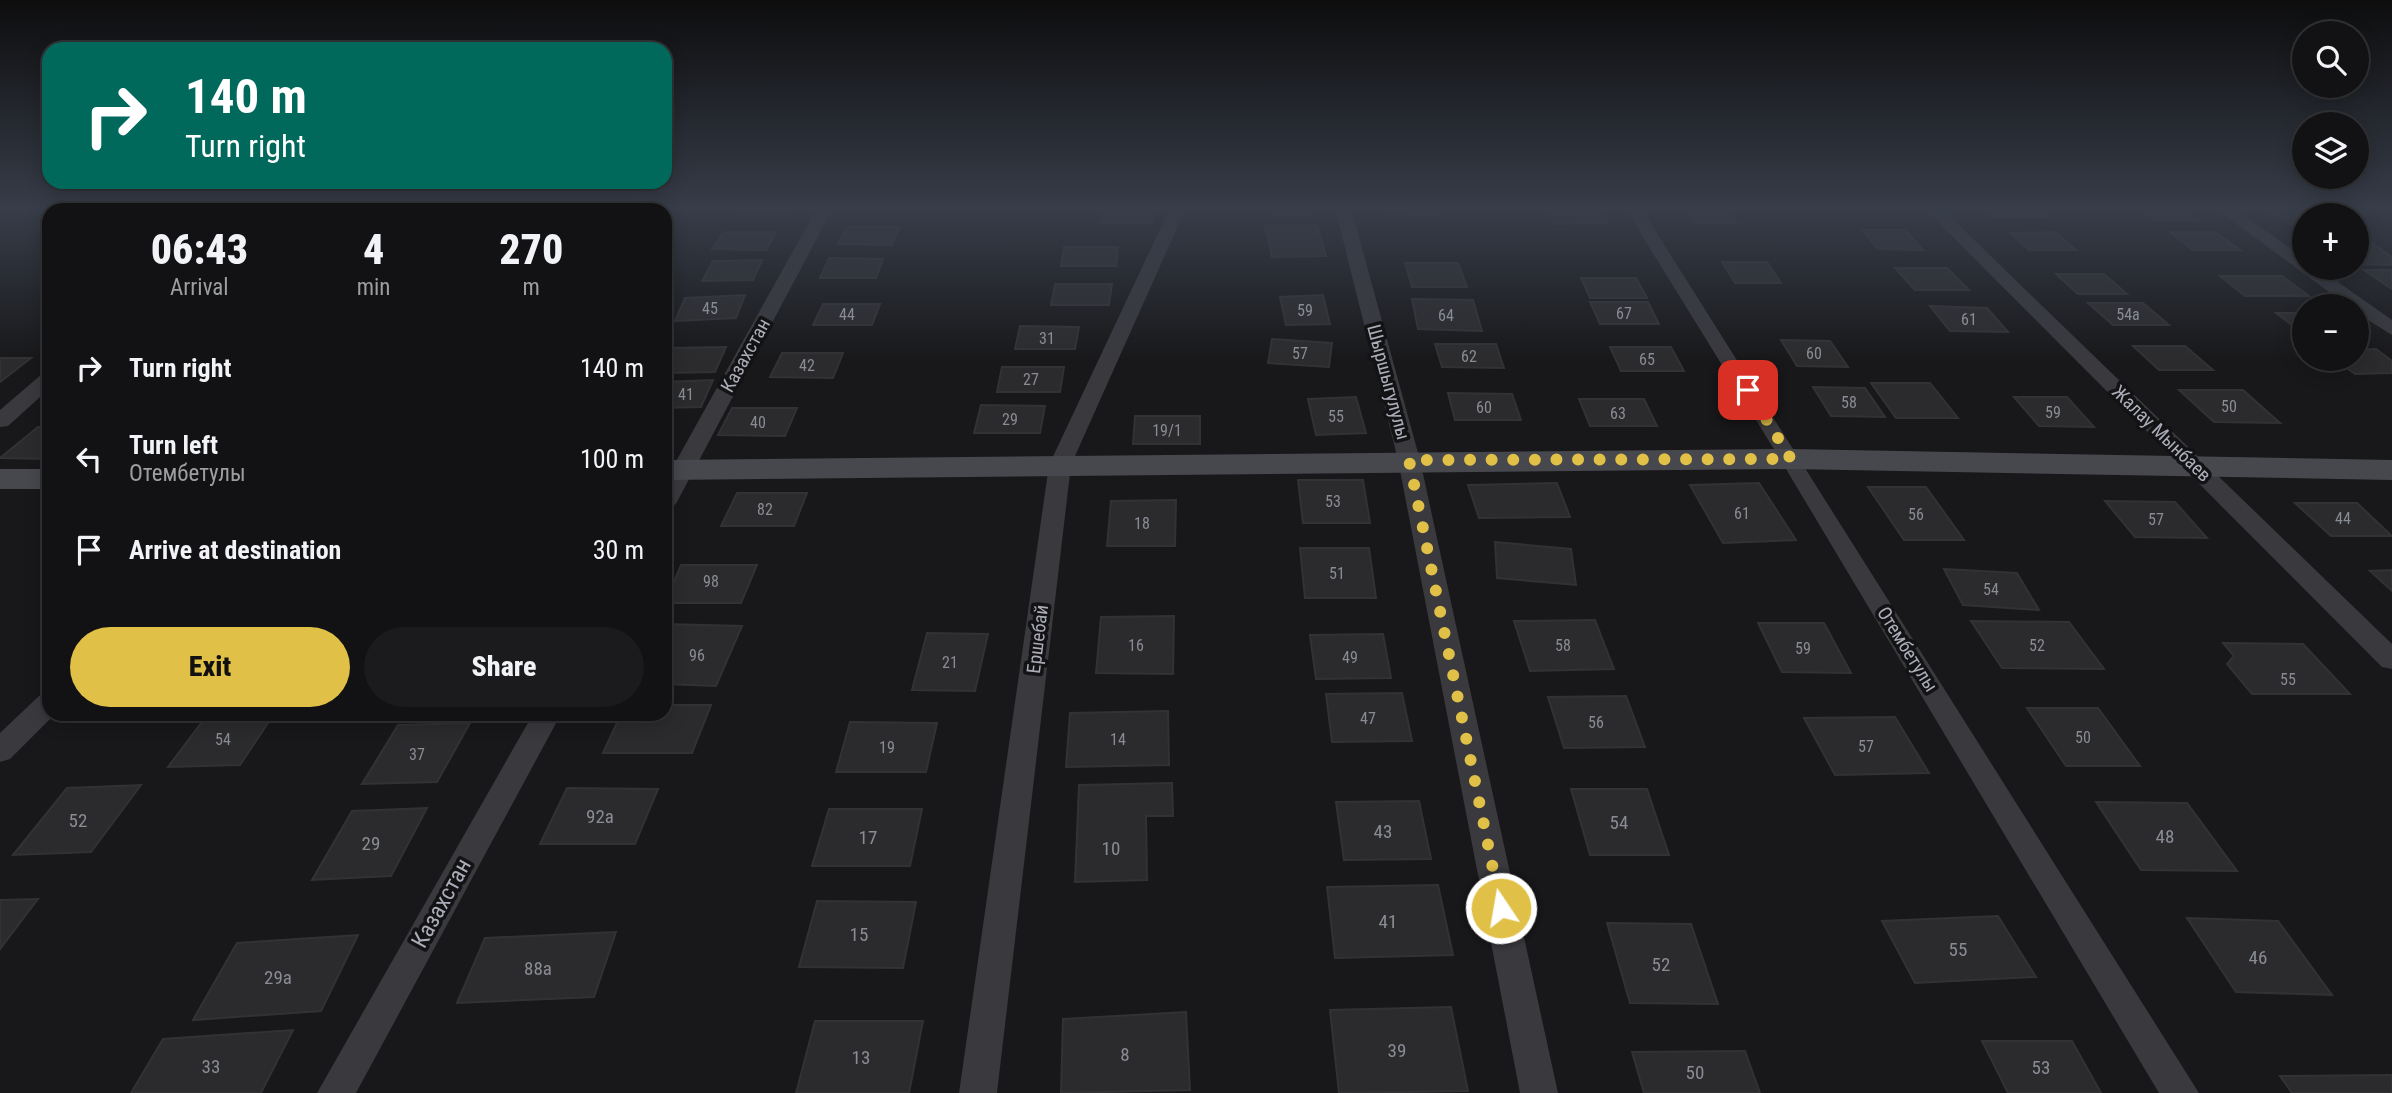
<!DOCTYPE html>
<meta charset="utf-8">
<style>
:root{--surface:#121214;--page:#1b1b1d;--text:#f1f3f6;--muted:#9c9ea0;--line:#313234;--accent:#e1c048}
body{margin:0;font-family:"Roboto Condensed",sans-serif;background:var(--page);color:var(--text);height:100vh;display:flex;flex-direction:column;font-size:26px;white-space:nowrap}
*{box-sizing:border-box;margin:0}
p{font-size:23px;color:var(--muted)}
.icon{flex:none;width:38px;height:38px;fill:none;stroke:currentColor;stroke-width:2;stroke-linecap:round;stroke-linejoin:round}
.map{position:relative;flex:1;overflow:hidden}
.details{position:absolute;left:42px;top:203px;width:630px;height:518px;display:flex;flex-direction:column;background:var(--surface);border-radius:21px;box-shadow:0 4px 18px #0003,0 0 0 2px var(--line)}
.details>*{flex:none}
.banner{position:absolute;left:42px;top:42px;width:630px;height:147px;border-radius:21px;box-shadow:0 4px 18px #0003,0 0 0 2px var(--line);background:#00695c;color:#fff;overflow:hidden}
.tools{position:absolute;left:2292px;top:21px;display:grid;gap:14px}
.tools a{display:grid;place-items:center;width:77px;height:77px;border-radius:50%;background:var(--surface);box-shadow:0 4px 18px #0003,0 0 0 2px var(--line);font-size:35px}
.pin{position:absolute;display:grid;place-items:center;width:60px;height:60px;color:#fff;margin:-30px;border-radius:14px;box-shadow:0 4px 10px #0006}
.me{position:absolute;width:77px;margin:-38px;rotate:348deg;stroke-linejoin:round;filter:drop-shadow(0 0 5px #0008)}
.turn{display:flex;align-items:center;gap:24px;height:147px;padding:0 28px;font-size:32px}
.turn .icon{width:91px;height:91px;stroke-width:2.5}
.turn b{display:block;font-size:49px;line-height:60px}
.eta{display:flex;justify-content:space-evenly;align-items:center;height:119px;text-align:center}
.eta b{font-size:42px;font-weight:800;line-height:49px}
.cta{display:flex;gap:14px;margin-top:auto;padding:14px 28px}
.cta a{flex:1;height:80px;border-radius:42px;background:var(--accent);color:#111;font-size:28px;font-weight:800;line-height:80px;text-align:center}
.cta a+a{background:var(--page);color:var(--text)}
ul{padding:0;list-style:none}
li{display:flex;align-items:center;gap:21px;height:91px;padding:0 28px}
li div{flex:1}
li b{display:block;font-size:26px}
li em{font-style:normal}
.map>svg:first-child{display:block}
.building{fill:#2b2b2d;stroke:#323235;stroke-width:2}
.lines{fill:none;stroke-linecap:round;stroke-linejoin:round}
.street{fill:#39393e;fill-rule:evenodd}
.secondary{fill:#47484e;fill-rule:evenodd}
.route{stroke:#e1c048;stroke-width:12;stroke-dasharray:0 21.6}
.labels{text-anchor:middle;stroke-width:7;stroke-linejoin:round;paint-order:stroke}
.number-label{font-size:16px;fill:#8a8c94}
.street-label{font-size:19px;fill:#abaeb8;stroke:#131315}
.near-number-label{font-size:19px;fill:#8a8c94}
.near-street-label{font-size:23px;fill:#abaeb8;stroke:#131315}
</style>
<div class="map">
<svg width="2392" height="1093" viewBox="0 0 2392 1093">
<rect width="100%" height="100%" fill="#18181a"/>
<g class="building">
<path d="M742,208h51l-4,6h-51z"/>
<path d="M1104,208h51l-2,15h-52z"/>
<path d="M1272,208h38l2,7 -38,1z"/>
<path d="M1388,208h51l2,7 -51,-1z"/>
<path d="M1546,208h53l9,15 -53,1z"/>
<path d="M1685,208h42l10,15h-42z"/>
<path d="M1985,208h54l11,9h-56z"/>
<path d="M2137,208h44l18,12h-45z"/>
<path d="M2257,208h50l16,7h-18v11l-6,1z"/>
<path d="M1317,225l9,31 -54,1 -7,-31z"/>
<path d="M847,227h52l-7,18 -54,-1z"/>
<path d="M1862,230h43l18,20 -45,-1z"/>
<path d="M724,232h52l-10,18 -54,-1z"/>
<path d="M2055,232l21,18h-47l-19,-17z"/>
<path d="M2170,232h45l25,18h-47z"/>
<path d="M2357,239h9l26,18v8l-35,-1z"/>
<path d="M1064,247h54l-2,19h-55z"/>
<path d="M829,258l54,1 -7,19h-56z"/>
<path d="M762,260l-9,20 -51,1 11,-20z"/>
<path d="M1722,262h45l14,21h-46z"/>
<path d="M1405,263h53l9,24h-55z"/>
<path d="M1895,268h52l22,22h-54z"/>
<path d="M2364,270h28v19z"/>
<path d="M2056,274h48l23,20h-49z"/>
<path d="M2220,276h62l27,20h-64z"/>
<path d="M1581,278h55l11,20h-57z"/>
<path d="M1055,284h57l-3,21h-58z"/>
<path d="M745,295l-9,23 -61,3 10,-23z"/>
<path d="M1323,295l7,29 -44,1 -6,-28z"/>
<path d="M1412,299l61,1 9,31 -64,-2z"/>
<path d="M1590,302h58l11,22h-59z"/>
<path d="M2088,303h55l26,22h-56z"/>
<path d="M823,304h57l-8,21h-59z"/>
<path d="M1930,306l57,2 21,24 -58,-1z"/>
<path d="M2276,313h29v22z"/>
<path d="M1020,326l59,1 -4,22h-60z"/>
<path d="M1272,339l60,4 -3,24 -61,-4z"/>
<path d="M1781,340l49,1 18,26 -51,-1z"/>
<path d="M1435,344h61l8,24 -62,-1z"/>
<path d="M2133,346h52l28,24h-54z"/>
<path d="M726,347l-11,25 -50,1v-15l5,-10z"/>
<path d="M1610,347h61l13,24h-63z"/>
<path d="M2376,349l16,12v12l-37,1 -20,-15h22v-9z"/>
<path d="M782,353h61l-10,25 -63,-1z"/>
<path d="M0,358h31l-31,24z"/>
<path d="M1002,367h62l-4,25h-63z"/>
<path d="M713,380l-12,27 -36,1v-26z"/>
<path d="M1871,383h59l28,35h-62z"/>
<path d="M1813,387l52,1 20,29 -54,-1z"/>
<path d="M2179,390h64l37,33 -66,-1z"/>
<path d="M1448,393l64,1 9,26h-66z"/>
<path d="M1356,397l10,36 -50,2 -8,-36z"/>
<path d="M2014,397h53l27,30 -55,-1z"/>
<path d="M1579,399h65l13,27h-67z"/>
<path d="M981,405l64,1 -5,27h-66z"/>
<path d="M732,408h65l-12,28 -67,-1z"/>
<path d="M1135,416h65v28h-67z"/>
<path d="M38,427h11v32l-49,-1z"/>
<path d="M1298,480h65l7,43h-67z"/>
<path d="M1557,483l13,34 -91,1 -11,-33z"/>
<path d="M1759,483l37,57 -73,3 -33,-58z"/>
<path d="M1868,487h58l38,53h-60z"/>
<path d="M737,493h70l-13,33h-73z"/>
<path d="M1176,500l-1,46h-68l4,-45z"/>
<path d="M2105,501l70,1 32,36 -72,-1z"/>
<path d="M2295,503h62l35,33h-61z"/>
<path d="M1495,542l76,7 5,36 -79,-7z"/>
<path d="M1300,548h69l7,50h-71z"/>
<path d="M681,565h76l-16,38h-76z"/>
<path d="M1944,569l73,4 22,37 -76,-5z"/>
<path d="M2392,570v21l-22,-20z"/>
<path d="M1174,616l-1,58 -77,-1 5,-56z"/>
<path d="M1595,620l19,49 -84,2 -16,-50z"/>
<path d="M1971,621l98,1 35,47 -102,-1z"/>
<path d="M1758,623h66l27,50 -69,-1z"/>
<path d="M665,624l77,2 -26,60 -51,-2z"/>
<path d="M927,633l61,1 -13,57 -63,-1z"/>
<path d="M1383,634l8,44 -75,1 -6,-44z"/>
<path d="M2223,643l80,1 47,50h-98l-25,-30 7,-8z"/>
<path d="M1402,693l10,48 -80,1 -6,-48z"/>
<path d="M1626,696l19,51 -81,1 -16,-51z"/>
<path d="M665,705h46l-19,48h-89l18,-39h44z"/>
<path d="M2027,708h71l42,58h-74z"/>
<path d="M1168,711l1,54 -103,2 4,-54z"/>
<path d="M208,714h66l-34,51 -72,2z"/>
<path d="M1895,717l34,56 -94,2 -31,-57z"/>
<path d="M850,722l87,1 -11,49h-90z"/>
<path d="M470,723l-33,59 -75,2 36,-59z"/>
<path d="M1172,783l1,33h-27l1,64 -72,2 4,-97z"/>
<path d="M141,785l-50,67 -78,3 54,-67z"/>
<path d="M567,788l91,1 -23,55h-95z"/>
<path d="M1571,789h76l22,66h-79z"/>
<path d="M1419,801l12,58 -87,1 -8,-58z"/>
<path d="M2096,802l91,1 50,68 -96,-1z"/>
<path d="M427,808l-36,68 -79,4 40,-69z"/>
<path d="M829,809h93l-12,57h-98z"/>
<path d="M1438,885l15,70 -118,3 -8,-71z"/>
<path d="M38,899l-38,50v-49z"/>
<path d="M817,901l99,1 -13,66 -104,-1z"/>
<path d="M1998,916l38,61 -121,6 -33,-62z"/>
<path d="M2187,918l91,3 54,74 -96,-3z"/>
<path d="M1607,923l84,1 27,80 -88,-1z"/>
<path d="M616,932l-22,65 -137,6 28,-65z"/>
<path d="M358,935l-37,76 -128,9 44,-77z"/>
<path d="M1451,1007l17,84 -129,2 -9,-83z"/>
<path d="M1186,1012l4,78 -129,3 2,-74z"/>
<path d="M815,1021h108l-14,72h-113z"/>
<path d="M293,1030l-32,63h-130l32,-54z"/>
<path d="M1982,1041h90l29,52h-93z"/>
<path d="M1745,1051l15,42h-116l-12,-41z"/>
<path d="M2392,1075v18h-100l-12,-17z"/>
</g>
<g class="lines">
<g class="street">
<path d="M817,208h16l-156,294 -4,5 -8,2v-28z"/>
<path d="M1170,208h16l-115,257 -74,628h-38l90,-628z"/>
<path d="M1335,208h16l69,252 138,633h-38l-122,-633z"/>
<path d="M1625,208h16l558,885h-40l-379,-634z"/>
<path d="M1924,208h17l451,436v25l-10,-2z"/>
<path d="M2215,208h18l72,50v10h13l74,52v15l-35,-22v-7h-9z"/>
<path d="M49,372v17l-41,37 -8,1v-17l42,-36z"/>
<path d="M49,693v21h6l-45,45 -10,3v-29l39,-37z"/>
<path d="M533,714h28l-205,379h-39z"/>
</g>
<g class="secondary">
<path d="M1791,449l601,11v20l-601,-11 -1126,11v-20z"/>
<rect x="0" y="469" width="49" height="20"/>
</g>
</g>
<linearGradient id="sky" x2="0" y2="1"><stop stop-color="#0d0d0e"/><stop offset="0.58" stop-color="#373d49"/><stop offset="1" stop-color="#373d49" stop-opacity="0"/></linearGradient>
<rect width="2392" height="361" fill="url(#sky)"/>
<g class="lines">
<path class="route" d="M1501,908l-92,-448 382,-1 -43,-69"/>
</g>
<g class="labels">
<g class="number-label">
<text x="710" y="314">45</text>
<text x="1305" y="316">59</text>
<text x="1624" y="319">67</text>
<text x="847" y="320">44</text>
<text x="2128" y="320">54а</text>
<text x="1446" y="321">64</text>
<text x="1969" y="325">61</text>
<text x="1047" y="344">31</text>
<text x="1300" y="359">57</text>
<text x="1814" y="359">60</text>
<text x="1469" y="362">62</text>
<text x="1647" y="365">65</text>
<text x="807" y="371">42</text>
<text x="1031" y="385">27</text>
<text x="686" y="400">41</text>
<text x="1849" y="408">58</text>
<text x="2229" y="412">50</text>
<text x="1484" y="413">60</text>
<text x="2053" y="418">59</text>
<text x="1618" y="419">63</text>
<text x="1336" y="422">55</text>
<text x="1010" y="425">29</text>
<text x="758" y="428">40</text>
<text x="1167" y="436">19/1</text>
<text x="1333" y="507">53</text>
<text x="765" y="515">82</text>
<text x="1742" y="519">61</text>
<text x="1916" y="520">56</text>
<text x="2343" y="524">44</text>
<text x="2156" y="525">57</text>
<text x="1142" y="529">18</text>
<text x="1337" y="579">51</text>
<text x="711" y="587">98</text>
<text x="1991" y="595">54</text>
<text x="1136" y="651">16</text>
<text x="1563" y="651">58</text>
<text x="2037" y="651">52</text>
<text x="1803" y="654">59</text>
<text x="697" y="661">96</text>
<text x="1350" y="663">49</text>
<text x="950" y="668">21</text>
<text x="2288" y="685">55</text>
<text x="1368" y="724">47</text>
<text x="1596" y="728">56</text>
<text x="2083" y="743">50</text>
<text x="223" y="745">54</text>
<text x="1118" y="745">14</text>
<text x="1866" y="752">57</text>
<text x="887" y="753">19</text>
<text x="417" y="760">37</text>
</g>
<g class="street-label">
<text transform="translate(745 355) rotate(-61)" y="7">Казахстан</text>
<text transform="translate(1389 382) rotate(75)" y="7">Шыршыгулулы</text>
<text transform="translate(2162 433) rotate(44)" y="7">Жалау Мынбаев</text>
<text transform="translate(1037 639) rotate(-83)" y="7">Ершебай</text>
<text transform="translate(1908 649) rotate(58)" y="7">Отембетулы</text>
</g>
<g class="near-number-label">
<text x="600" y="823">92а</text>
<text x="78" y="827">52</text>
<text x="1619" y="829">54</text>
<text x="1383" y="838">43</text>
<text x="2165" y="843">48</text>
<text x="868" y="844">17</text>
<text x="371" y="850">29</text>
<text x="1111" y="855">10</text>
<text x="1388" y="928">41</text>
<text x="859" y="941">15</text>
<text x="1958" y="956">55</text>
<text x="2258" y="964">46</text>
<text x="1661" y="971">52</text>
<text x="538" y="975">88а</text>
<text x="278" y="984">29а</text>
<text x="1397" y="1057">39</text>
<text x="1125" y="1061">8</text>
<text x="861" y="1064">13</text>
<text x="211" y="1073">33</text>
<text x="2041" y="1074">53</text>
<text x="1695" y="1079">50</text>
</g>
<g class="near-street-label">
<text transform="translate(441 903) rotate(-61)" y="8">Казахстан</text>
</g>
</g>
</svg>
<div class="tools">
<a><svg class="icon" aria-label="search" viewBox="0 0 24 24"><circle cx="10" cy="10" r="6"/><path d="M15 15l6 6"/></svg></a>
<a><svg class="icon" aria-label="layers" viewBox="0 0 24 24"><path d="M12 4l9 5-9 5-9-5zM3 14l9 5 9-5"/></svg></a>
<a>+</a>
<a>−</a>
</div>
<div class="pin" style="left:1748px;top:390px;background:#d93025"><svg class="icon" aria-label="arrive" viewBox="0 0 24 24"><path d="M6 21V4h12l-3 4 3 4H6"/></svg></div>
<svg class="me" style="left:1501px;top:908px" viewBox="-20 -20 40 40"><circle r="17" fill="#e1c048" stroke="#fff" stroke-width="3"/><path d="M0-11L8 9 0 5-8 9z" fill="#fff"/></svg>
<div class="banner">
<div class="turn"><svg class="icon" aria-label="right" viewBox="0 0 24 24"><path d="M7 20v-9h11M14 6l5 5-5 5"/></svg><div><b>140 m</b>Turn right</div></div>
</div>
<section class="details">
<div class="eta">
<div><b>06:43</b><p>Arrival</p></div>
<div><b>4</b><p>min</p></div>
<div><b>270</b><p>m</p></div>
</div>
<ul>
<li><svg class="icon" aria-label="right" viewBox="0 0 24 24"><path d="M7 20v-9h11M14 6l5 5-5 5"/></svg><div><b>Turn right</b></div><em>140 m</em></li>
<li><svg class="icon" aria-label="left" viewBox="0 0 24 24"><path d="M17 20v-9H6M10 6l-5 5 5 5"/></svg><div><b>Turn left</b><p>Отембетулы</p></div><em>100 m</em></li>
<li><svg class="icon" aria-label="arrive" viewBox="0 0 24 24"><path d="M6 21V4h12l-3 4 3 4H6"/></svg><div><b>Arrive at destination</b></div><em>30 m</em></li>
</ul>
<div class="cta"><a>Exit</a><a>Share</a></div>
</section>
</div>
